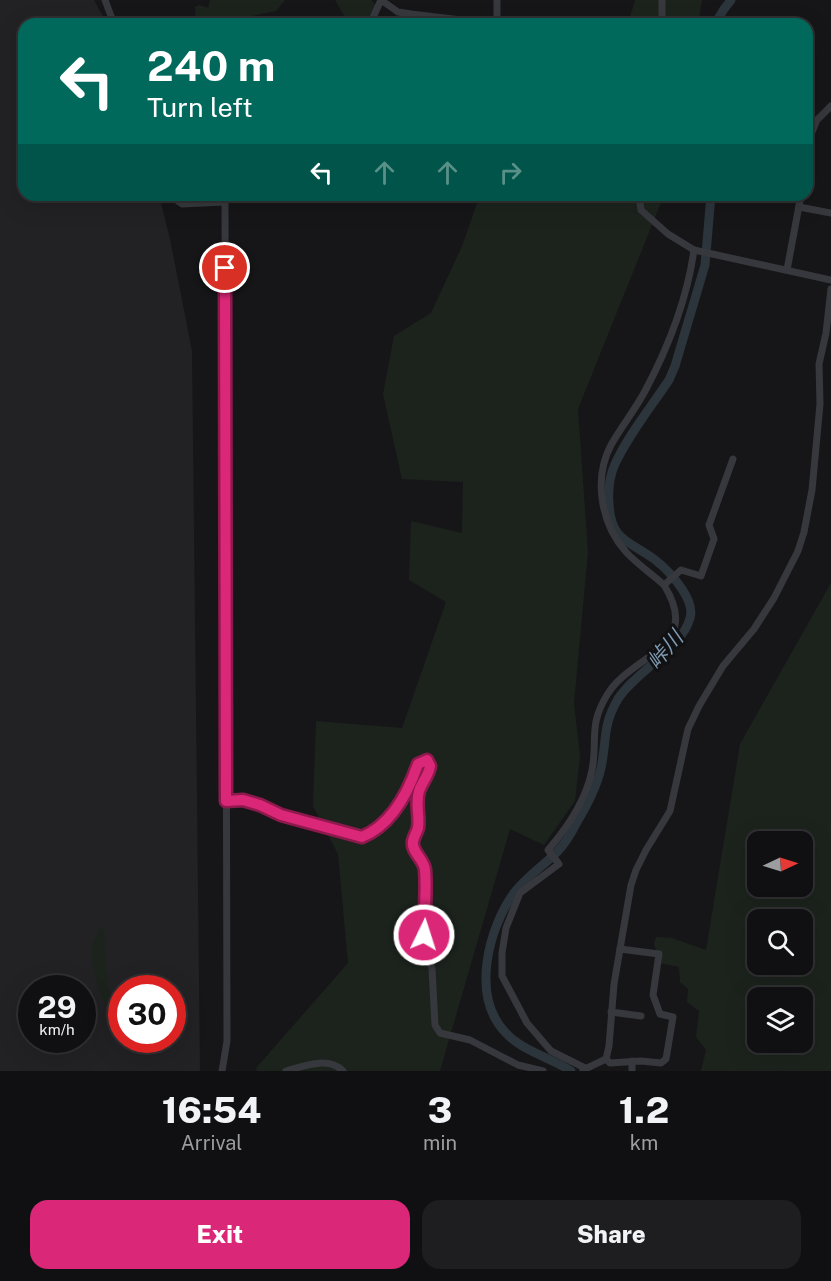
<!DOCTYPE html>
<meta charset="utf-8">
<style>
:root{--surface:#101012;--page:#1e1e20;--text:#f1f3f6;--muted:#9c9d9f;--line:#303032;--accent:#db2777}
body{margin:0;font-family:"Public Sans","Noto Sans JP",sans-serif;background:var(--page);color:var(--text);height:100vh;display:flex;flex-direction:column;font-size:22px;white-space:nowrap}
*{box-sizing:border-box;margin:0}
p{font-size:20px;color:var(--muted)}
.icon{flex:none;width:33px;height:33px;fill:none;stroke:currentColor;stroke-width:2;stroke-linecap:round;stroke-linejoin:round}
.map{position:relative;height:1071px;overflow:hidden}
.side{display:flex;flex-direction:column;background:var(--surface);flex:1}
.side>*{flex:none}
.guide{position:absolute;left:18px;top:18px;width:795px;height:183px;border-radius:18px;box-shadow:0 6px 24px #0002,0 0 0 2px var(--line);background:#00695c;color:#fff;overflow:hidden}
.needle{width:39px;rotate:86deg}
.buttons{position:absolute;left:747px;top:831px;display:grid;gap:12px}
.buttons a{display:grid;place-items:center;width:66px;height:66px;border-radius:12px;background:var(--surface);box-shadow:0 6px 24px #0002,0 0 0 2px var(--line);font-size:30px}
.speed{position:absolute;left:18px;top:975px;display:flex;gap:12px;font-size:30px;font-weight:700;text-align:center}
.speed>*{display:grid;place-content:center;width:78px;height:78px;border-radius:50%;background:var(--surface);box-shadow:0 6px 24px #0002,0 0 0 2px var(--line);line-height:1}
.speed small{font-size:15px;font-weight:400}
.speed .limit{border:9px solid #d22;background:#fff;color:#111}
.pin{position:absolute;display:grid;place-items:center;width:51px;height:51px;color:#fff;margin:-26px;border:3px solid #fff;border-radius:50%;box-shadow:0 2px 6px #0007}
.me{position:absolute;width:66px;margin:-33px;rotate:4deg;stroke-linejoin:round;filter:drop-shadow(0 0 4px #0008)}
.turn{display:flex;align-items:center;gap:21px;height:126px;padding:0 30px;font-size:27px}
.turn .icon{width:78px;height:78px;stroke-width:2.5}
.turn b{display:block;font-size:42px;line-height:51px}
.lanes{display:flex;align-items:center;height:57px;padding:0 30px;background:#0003;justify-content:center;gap:30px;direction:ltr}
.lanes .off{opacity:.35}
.eta{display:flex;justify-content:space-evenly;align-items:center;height:102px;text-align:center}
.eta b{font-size:36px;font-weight:800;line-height:42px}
.button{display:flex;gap:12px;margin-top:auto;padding:12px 30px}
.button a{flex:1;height:69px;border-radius:18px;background:var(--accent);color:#fff;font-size:24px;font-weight:800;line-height:69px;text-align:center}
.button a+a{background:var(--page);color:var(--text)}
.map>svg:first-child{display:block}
.built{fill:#222225;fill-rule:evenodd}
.green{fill:#1c231d;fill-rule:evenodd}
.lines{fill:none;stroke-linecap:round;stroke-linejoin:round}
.river{stroke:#2c353c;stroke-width:9}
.minor{stroke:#37383d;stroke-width:7}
.route-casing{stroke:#8e194d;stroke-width:15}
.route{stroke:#db2777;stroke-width:10}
.labels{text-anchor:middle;stroke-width:6;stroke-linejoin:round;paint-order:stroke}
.water-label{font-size:21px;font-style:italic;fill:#7f9bb3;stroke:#111113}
</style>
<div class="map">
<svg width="831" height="1071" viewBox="0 0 831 1071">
<rect width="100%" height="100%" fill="#161618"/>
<path class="built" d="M0,0h94l13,24h-83v171h135l11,44 22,112 8,720h-200zM32,988h50v52h-50zM122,988h50v52h-50z"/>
<g class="green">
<path d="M210,0h75l-9,11 -24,5 -28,1 -2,7h-26l-1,-17 4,-2 9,3z"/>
<path d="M335,0h36l5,5 -11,19h-16z"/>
<path d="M635,0h67l-4,24h-70z"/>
<path d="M480,195h184l-86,214 10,143 -14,151 6,53 -5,45 -31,44 -34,-16 -70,242h-183l-1,-3 92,-105 -10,-109 -25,-48 3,-85 86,7 44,-126 -37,-22 2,-59 51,12 1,-51 -61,-3 -19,-85 11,-58 37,-23 31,-67z"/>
<path d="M831,583v488h-130l5,-21 -10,-13 3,-26 -12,-9 1,-13 -8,-7 -1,-15 -19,-4 -6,-19 2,-7 16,1 34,12 34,-206zM758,842h44v44h-44zM758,920h44v44h-44zM758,998h44v44h-44z"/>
<path d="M103,926l8,89c-10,-17 -21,-48 -19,-68 1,-8 6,-14 11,-21z"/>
</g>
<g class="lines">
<g class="river">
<path d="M715,24l9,-15 7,-9"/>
<path d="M571,1071c-21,-14 -48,-19 -66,-39 -34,-36 -17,-103 9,-139 12,-16 29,-27 43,-41 8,-8 15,-20 20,-30 9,-15 20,-36 24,-54 6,-27 1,-42 17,-69 17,-27 64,-50 72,-81 3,-10 -2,-20 -8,-29 -8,-12 -16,-21 -28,-30 -26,-19 -43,-18 -45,-55 -1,-13 1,-29 6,-40 14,-30 36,-57 54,-84l6,-14 30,-101 6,-70"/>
</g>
<g class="minor">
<path d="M105,0l9,24"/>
<path d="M381,0l17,12 13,2 83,10"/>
<path d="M662,0v24"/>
<path d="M370,24l11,-24"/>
<path d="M497,24v-24"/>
<path d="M807,144l10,-24 14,-14"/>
<path d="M174,195l1,4 7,5 42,-2"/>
<path d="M639,195l2,15 27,24 26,16 137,30"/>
<path d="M799,207l32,6"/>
<path d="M787,270l14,-75"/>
<path d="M664,585c-12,-11 -27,-21 -38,-33 -25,-28 -33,-73 -15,-107 10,-18 24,-35 34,-54 24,-45 42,-91 49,-141"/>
<path d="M226,801l17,-1 38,15 81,22c29,-12 46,-44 56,-73l9,-4 4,6 -1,6 -10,16 -4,16 2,23 -5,15v7l10,14 2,7 1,35 -2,30 8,34 3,56 5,8 30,7 48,25 25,6"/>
<path d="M611,1012l30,4"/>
<path d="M606,1059l3,-13 5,-62 17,-99 5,-15 10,-20 24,-39 18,-82 11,-23 24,-40 31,-37 20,-31 24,-47 6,-19 8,-42 8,-86 -1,-40 7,-31 5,-44"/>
<path d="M632,1061v10"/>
<path d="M585,1068l-34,-17 -24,-28 -25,-47v-23l4,-25 14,-35 39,-29 -11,-14c20,-23 38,-49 44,-80 6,-30 -4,-44 15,-75 24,-41 97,-46 57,-110l17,-15 20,6 13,-37 -5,-14 24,-66"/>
<path d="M583,1070l23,-11 4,4 31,-2 20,2 5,-4 7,-42 -13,-3 -7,-19 6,-41 -39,-5"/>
<path d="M222,1071l5,-30 -2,-846"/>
<path d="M286,1071c18,-5 42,-15 57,0"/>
</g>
</g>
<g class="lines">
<g class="route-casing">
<path id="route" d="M225,268l1,533 17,-1 17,5 21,10 81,22c29,-12 46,-44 56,-73l9,-4 3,6c-1,9 -8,16 -11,25 -4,14 1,24 -1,37 -1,4 -4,8 -5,13 -2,11 11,18 12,29 2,21 -1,43 -1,65"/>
</g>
<use href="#route" class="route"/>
</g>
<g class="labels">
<g class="water-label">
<text transform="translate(665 650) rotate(-49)" y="7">峠川</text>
</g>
</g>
</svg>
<div class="buttons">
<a><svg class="needle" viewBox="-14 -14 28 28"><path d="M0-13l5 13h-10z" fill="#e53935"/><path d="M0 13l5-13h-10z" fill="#9c9d9f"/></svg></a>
<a><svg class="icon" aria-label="search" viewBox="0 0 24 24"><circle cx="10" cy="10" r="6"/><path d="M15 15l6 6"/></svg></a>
<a><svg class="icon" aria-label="layers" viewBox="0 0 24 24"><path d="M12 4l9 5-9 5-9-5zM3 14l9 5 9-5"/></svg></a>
</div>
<div class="speed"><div>29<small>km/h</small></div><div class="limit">30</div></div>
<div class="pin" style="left:225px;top:268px;background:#d93025"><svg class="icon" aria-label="arrive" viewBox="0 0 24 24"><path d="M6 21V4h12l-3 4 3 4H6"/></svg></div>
<svg class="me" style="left:424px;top:935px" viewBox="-20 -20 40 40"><circle r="17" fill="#db2777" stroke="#fff" stroke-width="3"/><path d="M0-11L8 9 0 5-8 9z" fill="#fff"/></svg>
<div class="guide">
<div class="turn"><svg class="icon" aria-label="left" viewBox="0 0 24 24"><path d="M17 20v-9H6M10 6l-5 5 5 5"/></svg><div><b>240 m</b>Turn left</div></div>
<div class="lanes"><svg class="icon" aria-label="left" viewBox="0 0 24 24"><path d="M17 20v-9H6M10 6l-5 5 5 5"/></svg><svg class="icon off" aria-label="ahead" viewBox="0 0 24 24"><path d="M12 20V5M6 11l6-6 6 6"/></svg><svg class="icon off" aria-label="ahead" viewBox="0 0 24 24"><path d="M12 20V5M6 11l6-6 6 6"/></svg><svg class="icon off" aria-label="right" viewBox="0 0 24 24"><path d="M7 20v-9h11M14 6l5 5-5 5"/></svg></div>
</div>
</div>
<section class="side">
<div class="eta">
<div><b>16:54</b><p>Arrival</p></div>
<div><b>3</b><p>min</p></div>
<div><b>1.2</b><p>km</p></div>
</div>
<div class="button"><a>Exit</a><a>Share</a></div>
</section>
